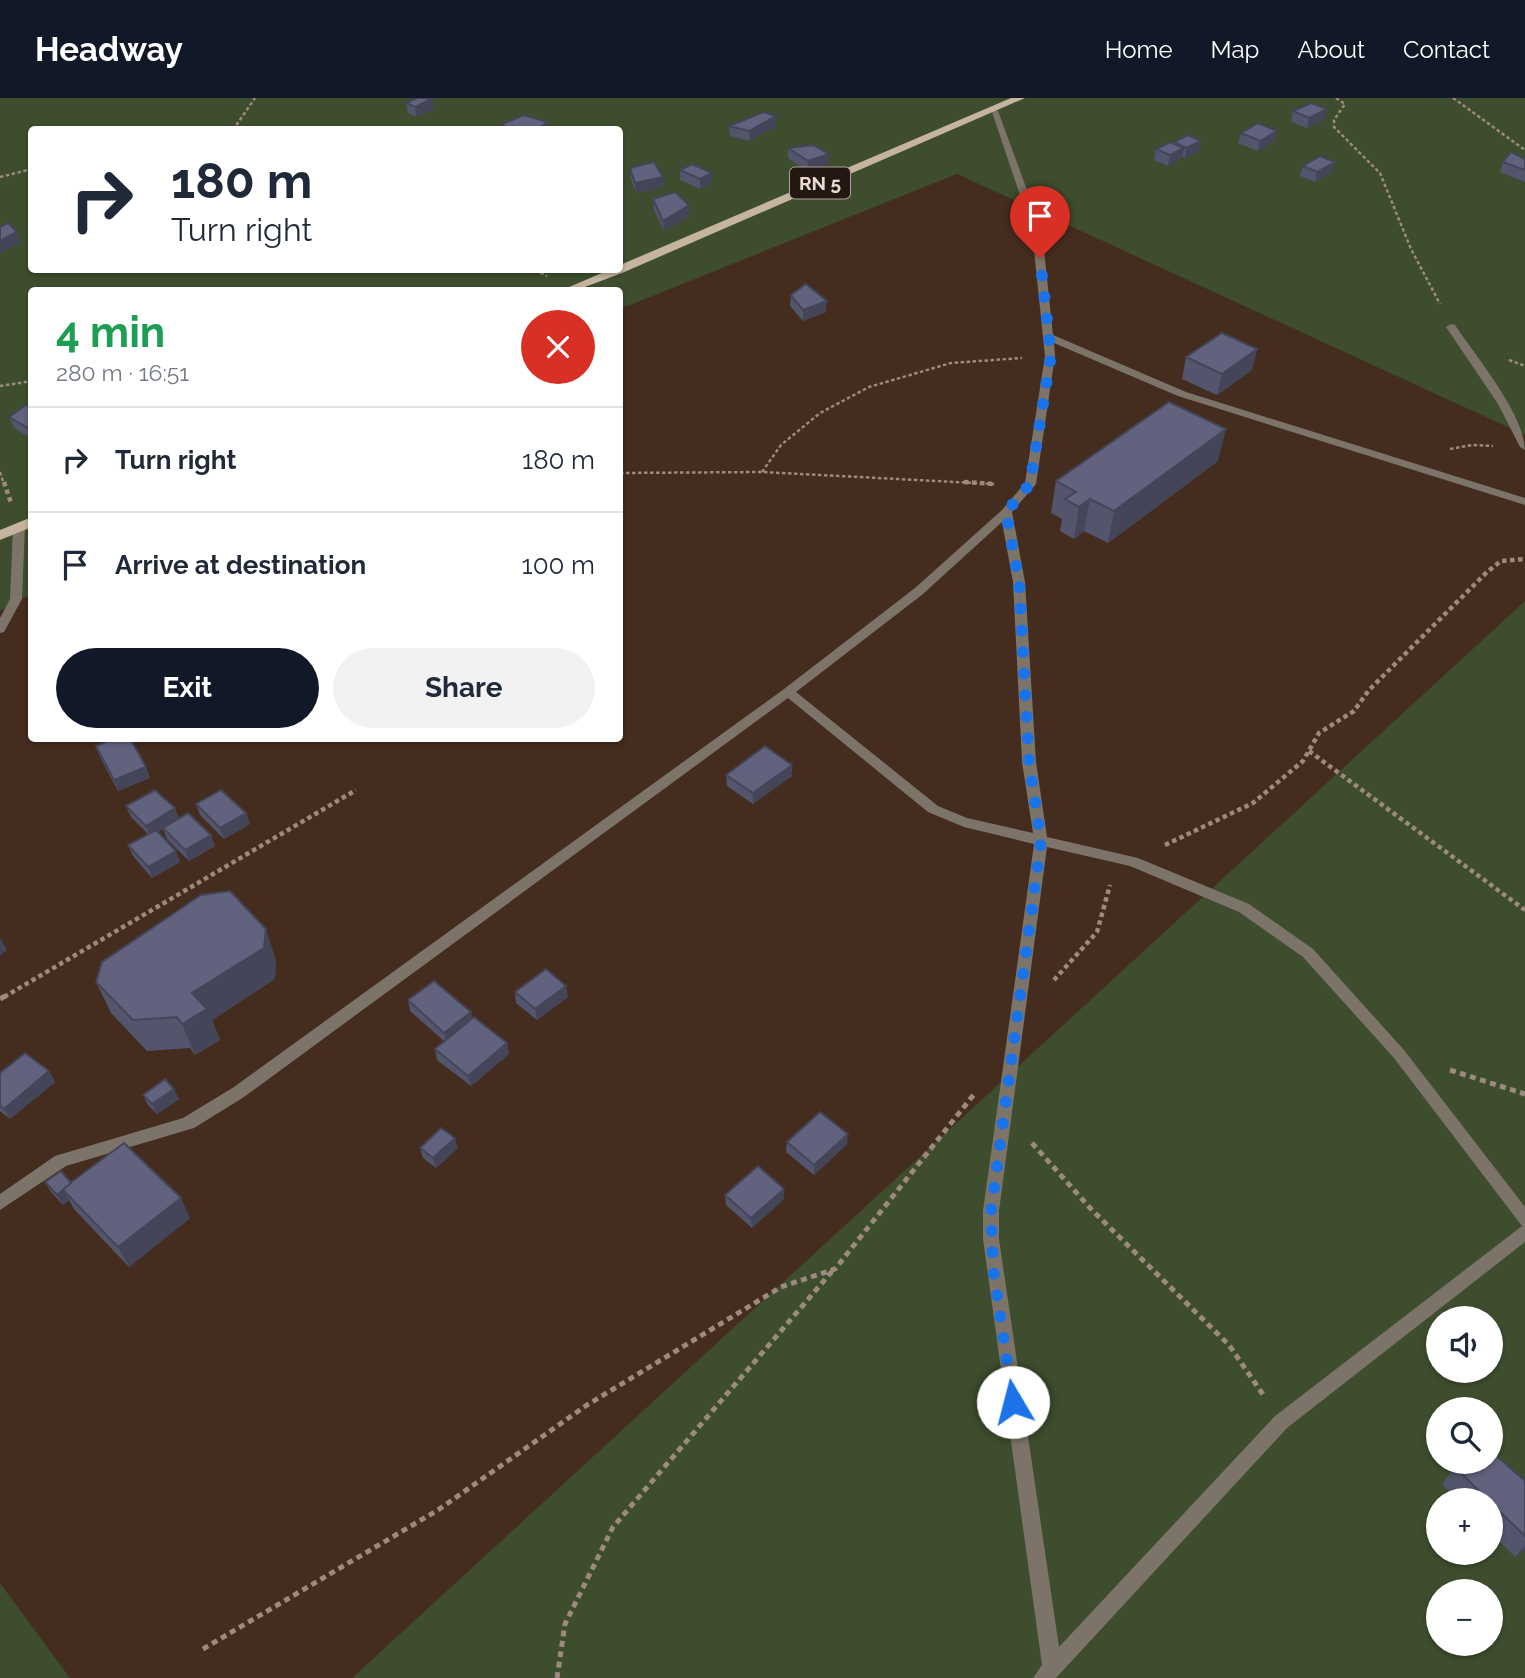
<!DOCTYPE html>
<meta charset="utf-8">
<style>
:root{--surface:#fff;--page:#f2f2f3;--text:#1f2937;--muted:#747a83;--line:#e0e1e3;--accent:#111827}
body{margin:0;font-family:Raleway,sans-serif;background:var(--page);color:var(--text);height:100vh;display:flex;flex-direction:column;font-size:26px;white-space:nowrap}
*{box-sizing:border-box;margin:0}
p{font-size:23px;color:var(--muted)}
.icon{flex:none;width:38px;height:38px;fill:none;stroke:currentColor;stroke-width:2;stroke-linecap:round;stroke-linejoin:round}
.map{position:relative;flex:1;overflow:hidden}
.side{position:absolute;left:28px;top:189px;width:595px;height:455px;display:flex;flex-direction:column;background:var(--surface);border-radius:7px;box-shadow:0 2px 5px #0004}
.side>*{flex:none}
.banner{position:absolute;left:28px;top:28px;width:595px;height:147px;border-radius:7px;box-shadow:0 2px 5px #0004;background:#fff;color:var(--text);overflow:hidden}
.tools{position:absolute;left:1426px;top:1208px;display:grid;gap:14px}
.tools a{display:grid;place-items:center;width:77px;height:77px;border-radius:50%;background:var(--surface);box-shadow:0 2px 5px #0004;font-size:35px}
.pin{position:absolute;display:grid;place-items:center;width:60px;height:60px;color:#fff;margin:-72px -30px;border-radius:50% 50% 50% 0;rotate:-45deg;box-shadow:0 0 7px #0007}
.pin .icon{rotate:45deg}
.me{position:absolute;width:77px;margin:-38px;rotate:352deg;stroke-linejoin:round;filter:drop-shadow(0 0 5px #0008)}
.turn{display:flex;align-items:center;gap:24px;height:147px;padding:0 28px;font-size:32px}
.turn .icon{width:91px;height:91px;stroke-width:2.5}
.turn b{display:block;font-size:49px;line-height:60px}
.round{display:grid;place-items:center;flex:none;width:74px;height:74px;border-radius:37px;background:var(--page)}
.overview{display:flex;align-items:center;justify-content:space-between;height:119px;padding:0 28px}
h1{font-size:42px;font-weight:700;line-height:52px;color:#1e9e55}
.cta{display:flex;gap:14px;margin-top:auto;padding:14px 28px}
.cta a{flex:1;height:80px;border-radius:42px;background:var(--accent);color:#fff;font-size:28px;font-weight:700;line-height:80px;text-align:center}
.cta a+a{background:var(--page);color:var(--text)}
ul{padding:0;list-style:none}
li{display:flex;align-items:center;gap:21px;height:105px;padding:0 28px;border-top:2px solid var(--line)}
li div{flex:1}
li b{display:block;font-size:26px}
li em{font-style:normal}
header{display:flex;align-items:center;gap:42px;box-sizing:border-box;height:98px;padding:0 35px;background:var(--accent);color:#fff}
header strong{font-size:33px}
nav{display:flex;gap:38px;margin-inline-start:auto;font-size:24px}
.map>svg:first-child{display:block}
.green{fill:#3d4d2d;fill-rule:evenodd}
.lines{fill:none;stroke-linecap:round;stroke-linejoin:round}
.path-far2{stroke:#9d897f;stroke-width:2.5;stroke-dasharray:3.5 2.5;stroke-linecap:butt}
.path-far1{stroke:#9d897f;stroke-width:4.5;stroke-dasharray:4.5 3.5;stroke-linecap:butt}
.path{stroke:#9d897f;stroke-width:5;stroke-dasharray:6 4.5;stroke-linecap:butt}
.street{fill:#7c7469;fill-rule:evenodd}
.primary{fill:#c5b59e;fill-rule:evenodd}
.wall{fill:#53556c}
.shaded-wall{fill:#444558}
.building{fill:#61637e;stroke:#444558;stroke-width:2}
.route{stroke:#1a73e8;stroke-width:12;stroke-dasharray:0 21.6}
.labels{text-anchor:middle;stroke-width:7;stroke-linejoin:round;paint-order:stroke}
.shield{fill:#231712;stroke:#afa098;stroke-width:2}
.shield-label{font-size:19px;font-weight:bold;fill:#ebdad2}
</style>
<header>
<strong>Headway</strong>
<nav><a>Home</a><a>Map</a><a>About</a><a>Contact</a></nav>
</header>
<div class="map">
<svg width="1525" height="1580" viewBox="0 0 1525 1580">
<rect width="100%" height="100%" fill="#442c1f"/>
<g class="green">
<path d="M0,0h1525v337l-568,-261 -337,135v-19h-588l-1,304 -31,17zM32,32h588v140h-588z"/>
<path d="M1525,503v1077h-1173zM1438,1220h53v52h-53zM1438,1311h53v52h-53zM1438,1402h53v52h-53zM1438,1493h53v52h-53z"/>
<path d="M0,1485l70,95h-70z"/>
</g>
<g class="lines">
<g class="path-far2">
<path d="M1336,0l9,6 -11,16v7l46,46 31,76 29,55"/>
<path d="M1453,0l72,52"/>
<path d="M233,32l22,-32"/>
<path d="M241,32h13"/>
<path d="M0,79l32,-8"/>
<path d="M535,172l12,6"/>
<path d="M1509,262l16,6"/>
<path d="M0,288l32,-5"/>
<path d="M1450,351l22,-4 21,1"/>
<path d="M0,374l4,12"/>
<path d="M762,374l19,-27 39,-32 49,-26 82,-24 71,-5"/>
<path d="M620,375l142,-1 232,12"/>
</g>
<g class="path-far1">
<path d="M4,384l7,21"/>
<path d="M964,384l30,2"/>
<path d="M1309,653l216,159"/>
<path d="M1165,747l88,-42 50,-42 16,-28 35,-22 15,-21 118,-118 14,-11 24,-2"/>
<path d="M1054,882l43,-48 13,-47"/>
<path d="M4,899l352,-207"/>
</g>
<g class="path">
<path d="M0,901l7,-4"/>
<path d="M1450,972l75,24"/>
<path d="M1032,1045l59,66 138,136 35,51"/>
<path d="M203,1551l235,-139 149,-105 194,-118 54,-18 140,-176"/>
<path d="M557,1580l8,-54 48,-97 221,-258"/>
</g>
<g class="street">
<path d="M991,11l7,2 44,120 11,104 133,57 339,106v7l-347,-109 -124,-53 1,13 -19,128 -24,28 13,70 11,180 11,75 91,21 111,46 64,45 91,101 121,157v35l-238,186 -231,250h-23l9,-13 -59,-426v-28l51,-367 -70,-17 -36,-15 -140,-114 -544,399 -50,31 -128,38 -66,44v-16l55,-38 128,-38 51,-31 550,-398 131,-101 87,-78 23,-27 20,-127 -13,-125zM1002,424l11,60 9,180 11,71 -66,-15 -29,-12 -142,-114 127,-98zM1047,749l83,19 109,46 64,45 91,101 128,168 -247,190 -216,231 -60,-408v-28z"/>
<path d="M1451,226l4,1c20,30 70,90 70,125l-5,-3 -22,-43 -52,-77z"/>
<path d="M19,425l6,4 -3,72 -18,33 -4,1v-15l10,-19 3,-72z"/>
</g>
<g class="primary">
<path d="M1011,0h14l-403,175 -45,17h-15l47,-20h11v-5z"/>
<path d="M32,419v10l-32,13v-10z"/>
</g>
</g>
<g class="wall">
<path d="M406,5l28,6 -18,8 -8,-4z"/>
<path d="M1293,13l32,8 -18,9 -16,-6z"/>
<path d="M776,18v10l-27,15 -19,-5 -1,-10z"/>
<path d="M1241,35l34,8 -17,10 -20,-8z"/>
<path d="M1174,44l25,9 -14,7 -3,-1v1l-14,8 -14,-6 2,-11 17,-5z"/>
<path d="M788,50l41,16 -21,7 -20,-13z"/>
<path d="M1525,61v23l-25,-10 3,-10z"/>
<path d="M1303,68l29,6 -17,10 -15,-6z"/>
<path d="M630,70l33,19 -27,6 -5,-14z"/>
<path d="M680,72l32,13 -12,6 -20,-9z"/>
<path d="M653,101l36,6v11l-25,15 -10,-21z"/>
<path d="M791,197l35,17 -23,9 -13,-15z"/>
<path d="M1257,251l-5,21 -35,25 -35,-16 4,-22z"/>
<path d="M32,309v32l-18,-11 -5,-11z"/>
<path d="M1218,363l-110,82 -24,-12 -10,8 -14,-8 2,-12 -11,-6 5,-32z"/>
<path d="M96,648l50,21 4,11 -32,13 -18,-34z"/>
<path d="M792,667v11l-39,28 -26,-18 -1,-11z"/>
<path d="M196,706l50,9 4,11 -26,15 -24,-24z"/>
<path d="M126,708l49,2 4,11 36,27 -26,15 -22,-22 -4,-10 -5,3 22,30 -28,16 -19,-22 -5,-11 20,-11 -17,-17z"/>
<path d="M276,862l-1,19 -63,41 8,20 -25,15 -5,-7 -43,3 -36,-38 -15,-31z"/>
<path d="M515,894l53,5 -31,23 -21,-17z"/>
<path d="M408,902l64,17 35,26 2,11 -38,32 -34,-26 -2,-11 9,-8 -34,-30z"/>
<path d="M49,973l6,11 -45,37 -10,-8v-38z"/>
<path d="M143,997l36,4 -22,15 -9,-9z"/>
<path d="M787,1044l60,2 -33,31 -28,-23z"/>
<path d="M420,1050h38l-22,20 -13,-10z"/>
<path d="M45,1084l26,1 119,35 -61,49 -55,-58 -5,-9 -6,5 -12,-13z"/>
<path d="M725,1097l59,4 -32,29 -26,-23z"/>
<path d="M1455,1369l70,14v69l-10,7 -24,-24v-33h-33l-16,-16z"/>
</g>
<g class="shaded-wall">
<path d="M432,1l2,10 -18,8 -1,-10z"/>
<path d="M1327,11l-2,10 -18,9 2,-10z"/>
<path d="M776,18v10l-27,15v-10z"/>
<path d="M547,24l1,8h-10z"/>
<path d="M1277,33l-2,10 -17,10 2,-10z"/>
<path d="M1201,43l-2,10 -14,7 1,-10z"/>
<path d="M1184,50l-2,10 -14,8 2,-11z"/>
<path d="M829,56v10l-21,7v-10z"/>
<path d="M1335,64l-3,10 -17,10 2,-10z"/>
<path d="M712,75v10l-12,6v-10z"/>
<path d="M663,79v10l-27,6 -1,-10z"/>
<path d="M689,107v11l-25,15 -1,-10z"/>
<path d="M17,134l4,10 -21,11v-12z"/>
<path d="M827,203l-1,11 -23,9v-11z"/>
<path d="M1257,251l-5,21 -35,25 5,-21z"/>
<path d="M32,326v14l-4,-10z"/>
<path d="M1226,331l-8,32 -110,82 6,-32z"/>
<path d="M1090,401l-6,32 -10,8 5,-32z"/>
<path d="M792,667v11l-39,28v-11z"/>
<path d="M146,669l4,11 -32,13 -4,-11z"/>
<path d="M175,710l4,11 -29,18 -4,-11z"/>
<path d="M246,715l4,11 -26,15 -4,-11z"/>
<path d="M211,737l4,11 -26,15 -4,-11z"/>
<path d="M176,753l4,11 -28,16 -4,-11z"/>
<path d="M266,831l10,31 -1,19 -63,41 8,20 -25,15 -13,-31 10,-31z"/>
<path d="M1,841l6,11 -7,6v-16z"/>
<path d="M566,888l2,11 -31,23 -2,-11z"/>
<path d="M471,914l3,10 -27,21 -3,-10z"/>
<path d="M507,945l2,11 -38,32 -3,-10z"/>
<path d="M49,973l6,11 -45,37 -6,-10z"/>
<path d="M174,991l5,10 -22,15 -5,-10z"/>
<path d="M848,1036l-1,10 -33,31v-10z"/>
<path d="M455,1040l3,10 -22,20 -3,-10z"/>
<path d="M784,1091v10l-32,29 -1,-10z"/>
<path d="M63,1092l6,10 -6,5 -6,-10z"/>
<path d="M181,1100l9,20 -61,49 -11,-20z"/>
<path d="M1525,1448v4l-10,7z"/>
</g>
<g class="building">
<path d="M417,0h10l5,1 -17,8 -9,-4z"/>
<path d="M1311,5l16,6 -18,9 -16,-7z"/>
<path d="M764,14l12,4 -27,15 -20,-5z"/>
<path d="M524,17l23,7 -9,8h-28l-8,-6z"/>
<path d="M1258,25l19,8 -17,10 -19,-8z"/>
<path d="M1188,37l13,6 -15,7 -12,-6z"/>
<path d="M1170,44l14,6 -14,7 -14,-6z"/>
<path d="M813,47l16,9 -21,7 -20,-13z"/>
<path d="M1511,54l14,7v11l-22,-8z"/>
<path d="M1320,58l15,6 -18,10 -14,-6z"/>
<path d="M654,64l9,15 -28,6 -5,-15z"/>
<path d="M692,66l20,9 -12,6 -20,-9z"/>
<path d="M675,94l14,13 -26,16 -10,-22z"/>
<path d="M8,125l9,9 -17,9v-14z"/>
<path d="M806,186l21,17 -24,9 -12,-15z"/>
<path d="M1222,235l35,16 -35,25 -36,-17z"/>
<path d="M1169,304l57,27 -112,82 -24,-12 -11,8 -14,-8 11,-7 -20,-11z"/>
<path d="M26,307l6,2v17l-4,4 -19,-11z"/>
<path d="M115,640h15l16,29 -32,13 -18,-34z"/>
<path d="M765,648l27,19 -39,28 -27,-18z"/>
<path d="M155,692l20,18 -29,18 -20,-20z"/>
<path d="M221,692l25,23 -26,15 -24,-24z"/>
<path d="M188,715l23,22 -26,15 -22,-22z"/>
<path d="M156,732l20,21 -28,16 -20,-22z"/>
<path d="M230,793l36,38 -2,19 -72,45 15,16 -25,15 -5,-7 -44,3 -37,-38 6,-20 99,-67z"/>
<path d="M546,871l20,17 -31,23 -20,-17z"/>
<path d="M434,883l37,31 -27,21 -36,-33z"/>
<path d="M474,919l33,26 -39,33 -33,-27z"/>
<path d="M25,955l24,18 -45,38 -4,-3v-33z"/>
<path d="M165,981l9,10 -22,15 -9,-9z"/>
<path d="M820,1014l28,22 -34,31 -27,-23z"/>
<path d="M441,1030l14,10 -22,20 -13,-10z"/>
<path d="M124,1045l57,55 -63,49 -56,-58z"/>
<path d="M758,1068l26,23 -33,29 -26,-23z"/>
<path d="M61,1073l10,12 -14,12 -12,-13z"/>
<path d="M1491,1353l34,30v55l-34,-33v-3h-3l-33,-33 11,-6h25z"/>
</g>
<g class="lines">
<path class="route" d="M1013,1304l-20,-134 -2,-57 50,-370 -12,-79 -10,-180 -13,-70 24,-28 21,-129 -11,-97"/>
</g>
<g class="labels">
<rect class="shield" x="790" y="69.5" width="60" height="31" rx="5"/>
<g class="shield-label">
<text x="820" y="92">RN 5</text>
</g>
</g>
</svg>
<div class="tools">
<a><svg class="icon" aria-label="sound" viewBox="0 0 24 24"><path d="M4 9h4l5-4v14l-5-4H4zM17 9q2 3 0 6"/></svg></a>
<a><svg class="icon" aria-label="search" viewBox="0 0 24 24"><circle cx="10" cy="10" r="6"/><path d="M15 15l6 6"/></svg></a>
<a>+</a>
<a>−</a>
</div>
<div class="pin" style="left:1040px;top:160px;background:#d93025"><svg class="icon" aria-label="arrive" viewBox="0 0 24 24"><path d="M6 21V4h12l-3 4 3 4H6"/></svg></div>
<svg class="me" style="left:1013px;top:1304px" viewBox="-20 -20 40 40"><circle r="19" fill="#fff"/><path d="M0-13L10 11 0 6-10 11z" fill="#1a73e8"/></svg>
<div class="banner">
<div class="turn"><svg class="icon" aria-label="right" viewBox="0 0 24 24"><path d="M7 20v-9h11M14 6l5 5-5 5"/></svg><div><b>180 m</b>Turn right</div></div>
</div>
<section class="side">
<div class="overview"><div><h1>4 min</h1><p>280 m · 16:51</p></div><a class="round" style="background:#d93025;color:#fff"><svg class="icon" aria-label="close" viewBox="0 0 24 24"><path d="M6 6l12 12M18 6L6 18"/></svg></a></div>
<ul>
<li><svg class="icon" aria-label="right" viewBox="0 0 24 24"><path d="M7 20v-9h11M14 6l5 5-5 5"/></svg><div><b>Turn right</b></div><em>180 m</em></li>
<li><svg class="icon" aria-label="arrive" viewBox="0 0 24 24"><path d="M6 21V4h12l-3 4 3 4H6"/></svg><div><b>Arrive at destination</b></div><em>100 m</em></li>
</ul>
<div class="cta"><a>Exit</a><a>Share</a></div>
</section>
</div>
